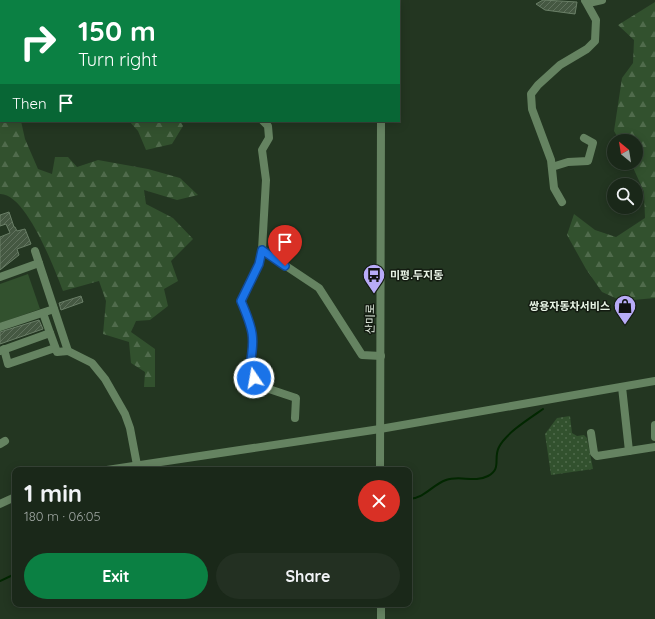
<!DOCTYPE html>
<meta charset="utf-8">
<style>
:root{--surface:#1a2819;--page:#233022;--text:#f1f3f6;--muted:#9fa6a2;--line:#384438;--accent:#0b8043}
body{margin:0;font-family:Quicksand,"Noto Sans KR",sans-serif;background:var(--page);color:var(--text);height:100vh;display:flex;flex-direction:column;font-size:15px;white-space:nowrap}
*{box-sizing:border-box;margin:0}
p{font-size:13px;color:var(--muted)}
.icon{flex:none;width:22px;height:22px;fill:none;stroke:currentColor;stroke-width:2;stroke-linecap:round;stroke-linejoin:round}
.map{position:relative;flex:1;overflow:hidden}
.panel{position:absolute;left:12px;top:467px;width:400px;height:140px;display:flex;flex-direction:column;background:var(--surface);border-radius:8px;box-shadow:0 2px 10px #0003,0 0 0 1px var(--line)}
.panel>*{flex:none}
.banner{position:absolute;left:0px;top:0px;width:400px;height:122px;box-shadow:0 2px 10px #0003,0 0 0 1px var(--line);background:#0b8043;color:#fff;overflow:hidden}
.needle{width:26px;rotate:330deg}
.tools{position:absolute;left:607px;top:134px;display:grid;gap:8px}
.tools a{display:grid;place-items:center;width:36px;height:36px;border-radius:50%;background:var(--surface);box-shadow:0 2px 10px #0003,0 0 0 1px var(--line);font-size:20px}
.pin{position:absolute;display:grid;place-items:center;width:34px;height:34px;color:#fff;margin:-41px -17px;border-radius:50% 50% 50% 0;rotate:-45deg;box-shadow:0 0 4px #0007}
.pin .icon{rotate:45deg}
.me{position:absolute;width:44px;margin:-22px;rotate:348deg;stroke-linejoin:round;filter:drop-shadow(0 0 3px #0008)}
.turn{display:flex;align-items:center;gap:14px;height:84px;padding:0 12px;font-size:18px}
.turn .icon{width:52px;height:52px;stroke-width:2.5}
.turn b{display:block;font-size:28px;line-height:34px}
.then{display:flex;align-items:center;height:38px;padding:0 12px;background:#0003;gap:8px;font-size:15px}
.round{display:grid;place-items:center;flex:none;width:42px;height:42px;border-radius:21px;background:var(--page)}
.headline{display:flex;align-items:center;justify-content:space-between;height:68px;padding:0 12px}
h1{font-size:24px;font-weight:700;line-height:30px}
.button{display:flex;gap:8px;margin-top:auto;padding:8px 12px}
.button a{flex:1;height:46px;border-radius:24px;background:var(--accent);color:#fff;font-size:16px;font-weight:700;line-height:46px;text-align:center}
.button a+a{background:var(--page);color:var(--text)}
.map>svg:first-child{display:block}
.grass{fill:url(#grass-dots)}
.forest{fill:url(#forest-firs)}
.garden{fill:#32512e}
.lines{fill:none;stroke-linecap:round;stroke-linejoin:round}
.stream{stroke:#022700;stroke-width:2}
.building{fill:url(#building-hatch);stroke:#6a7f67}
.minor{stroke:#658361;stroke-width:8}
.route-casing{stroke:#114b97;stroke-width:10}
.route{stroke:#1a73e8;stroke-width:7}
.labels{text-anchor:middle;stroke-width:3;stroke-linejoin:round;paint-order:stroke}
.poi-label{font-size:11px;font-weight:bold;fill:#e8f4e6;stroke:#131b11;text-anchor:start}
.street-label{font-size:11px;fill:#e8f4e6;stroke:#131b11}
</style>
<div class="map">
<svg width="655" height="619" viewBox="0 0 655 619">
<defs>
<pattern id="grass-dots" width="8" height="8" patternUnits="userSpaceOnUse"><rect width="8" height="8" fill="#32512e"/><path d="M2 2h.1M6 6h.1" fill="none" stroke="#506b4c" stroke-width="1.8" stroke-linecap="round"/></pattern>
<pattern id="forest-firs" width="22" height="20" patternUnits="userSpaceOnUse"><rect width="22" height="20" fill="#32512e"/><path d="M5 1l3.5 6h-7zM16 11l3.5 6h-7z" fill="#506b4c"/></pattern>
<pattern id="building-hatch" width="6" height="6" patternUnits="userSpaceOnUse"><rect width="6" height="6" fill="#455842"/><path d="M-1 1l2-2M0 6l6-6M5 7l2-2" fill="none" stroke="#60715d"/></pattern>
</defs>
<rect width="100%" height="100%" fill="#233621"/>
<path class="grass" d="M570,416l2,17 5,3 7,-1 3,3 6,31 -42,6 -6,-41 12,-16z"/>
<g class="forest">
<path d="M0,0h159l-158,1v71z"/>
<path d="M655,2v296l-33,3 -20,-9 -16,-23 -19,-34 7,-21 21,16 21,7 29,-19 -1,-26 -13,-29h5v-22h-16l-6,-10 8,-53 11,-15 1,-23 -16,-15z"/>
<path d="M0,96l1,25h20l4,18 13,30 14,5 3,-17h13l9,10 21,-7 50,9 32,9 18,17 -21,5 -33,-10 2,14 27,14 20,21 -22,22 7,20 -14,8 4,17 -18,14 -14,1 -5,11 24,17v38h-11l1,-15 -14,-9 -2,-21 -26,-8 3,-33 -7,-20 -36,10c-8,-21 -37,-98 -63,-97z"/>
<path d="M129,121h51l3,5 -11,18 -26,6 -8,-19z"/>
</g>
<path class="garden" d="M28,274l12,35 -40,14v-39z"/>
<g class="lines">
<g class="stream">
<path d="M409,499c16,-1 23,-14 37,-19 14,-5 28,3 42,-4 14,-7 5,-18 11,-29 7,-14 31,-29 44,-38"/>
<path d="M0,581l15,-7"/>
</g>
</g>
<g class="building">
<path d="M543,0l34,2 -2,12 -30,-4 -9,-6z"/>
<path d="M9,212l5,15h1l2,4 8,-2 6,15 -14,5 2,6 -19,15v-33l10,-4 -4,-9 -6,2v-11z"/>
<path d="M81,296l2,6 -22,8 -2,-7z"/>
<path d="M39,320l4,9 -43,15v-12z"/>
</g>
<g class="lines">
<g class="minor">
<path d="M224,0v1"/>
<path d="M585,0l8,2 9,-2"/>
<path d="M383,1v-1"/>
<path d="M263,121l5,5 1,12 -7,12 4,30 -4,70 57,38 43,67 19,1"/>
<path d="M552,167l16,-5 20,-1 5,-18 -9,-5"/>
<path d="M562,202l-8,-14 -3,-28 -19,-51 -1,-15 7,-9 22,-20 27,-16 8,-8 1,-21 -10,-18"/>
<path d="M262,250l-3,14 -18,37c12,28 15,37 8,68l11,17 36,12 -1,20"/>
<path d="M35,251l33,100 24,12 13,16 20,35 5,14 7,37"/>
<path d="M0,277l39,-14"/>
<path d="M43,313l7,20"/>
<path d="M0,327l54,-18"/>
<path d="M4,349l4,15 47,-16"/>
<path d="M0,351l50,-18 7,19 11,-1"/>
<path d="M622,387l7,64"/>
<path d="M655,425v12"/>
<path d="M591,433l3,20 3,3 58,-9"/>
<path d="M0,444l5,-3"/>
<path d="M107,470l273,-41 275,-48"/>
<path d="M380,470l1,-349"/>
<path d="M0,504l15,-7"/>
<path d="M381,604v15"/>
</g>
</g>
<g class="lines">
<g class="route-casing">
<path id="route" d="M254,378l-5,-9c7,-31 4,-40 -8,-68l18,-37 3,-14 23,16"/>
</g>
<use href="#route" class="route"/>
</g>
<defs>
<g id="bus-pin" transform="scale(1.15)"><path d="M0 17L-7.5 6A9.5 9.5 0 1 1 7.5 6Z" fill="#b8abf7" stroke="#131b11"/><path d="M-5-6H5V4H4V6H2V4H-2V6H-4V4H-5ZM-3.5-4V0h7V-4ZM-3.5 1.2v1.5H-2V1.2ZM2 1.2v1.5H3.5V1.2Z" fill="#111"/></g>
<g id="shop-pin" transform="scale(1.15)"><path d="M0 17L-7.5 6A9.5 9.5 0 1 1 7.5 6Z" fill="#b8abf7" stroke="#131b11"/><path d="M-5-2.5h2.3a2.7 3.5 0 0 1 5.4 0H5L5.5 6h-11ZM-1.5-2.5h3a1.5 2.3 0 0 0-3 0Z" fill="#111"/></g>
</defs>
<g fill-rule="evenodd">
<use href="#bus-pin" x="374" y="275"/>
<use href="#shop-pin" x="625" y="306"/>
</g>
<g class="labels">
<g class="poi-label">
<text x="390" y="279">미평.두지동</text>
<text x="610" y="310" text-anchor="end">쌍용자동차서비스</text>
</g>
<g class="street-label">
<text transform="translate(370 319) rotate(-89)" y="4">산미로</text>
</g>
</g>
</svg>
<div class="tools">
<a><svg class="needle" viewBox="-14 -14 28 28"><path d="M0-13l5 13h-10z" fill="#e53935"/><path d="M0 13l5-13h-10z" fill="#9fa6a2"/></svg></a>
<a><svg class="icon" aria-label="search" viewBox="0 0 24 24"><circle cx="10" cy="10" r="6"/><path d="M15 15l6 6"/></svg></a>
</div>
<div class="pin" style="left:285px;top:266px;background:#d93025"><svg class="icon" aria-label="arrive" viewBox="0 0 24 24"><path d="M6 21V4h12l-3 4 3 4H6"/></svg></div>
<svg class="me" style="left:254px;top:378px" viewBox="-20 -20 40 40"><circle r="17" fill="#1a73e8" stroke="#fff" stroke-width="3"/><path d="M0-11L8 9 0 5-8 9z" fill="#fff"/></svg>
<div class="banner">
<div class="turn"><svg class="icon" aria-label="right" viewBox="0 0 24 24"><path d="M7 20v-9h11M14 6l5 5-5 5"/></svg><div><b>150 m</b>Turn right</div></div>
<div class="then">Then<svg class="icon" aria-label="arrive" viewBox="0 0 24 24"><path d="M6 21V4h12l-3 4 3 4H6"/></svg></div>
</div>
<section class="panel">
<div class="headline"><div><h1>1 min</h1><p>180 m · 06:05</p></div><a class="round" style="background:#d93025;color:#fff"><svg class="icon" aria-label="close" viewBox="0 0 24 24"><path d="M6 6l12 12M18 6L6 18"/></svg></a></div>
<div class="button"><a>Exit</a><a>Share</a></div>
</section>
</div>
